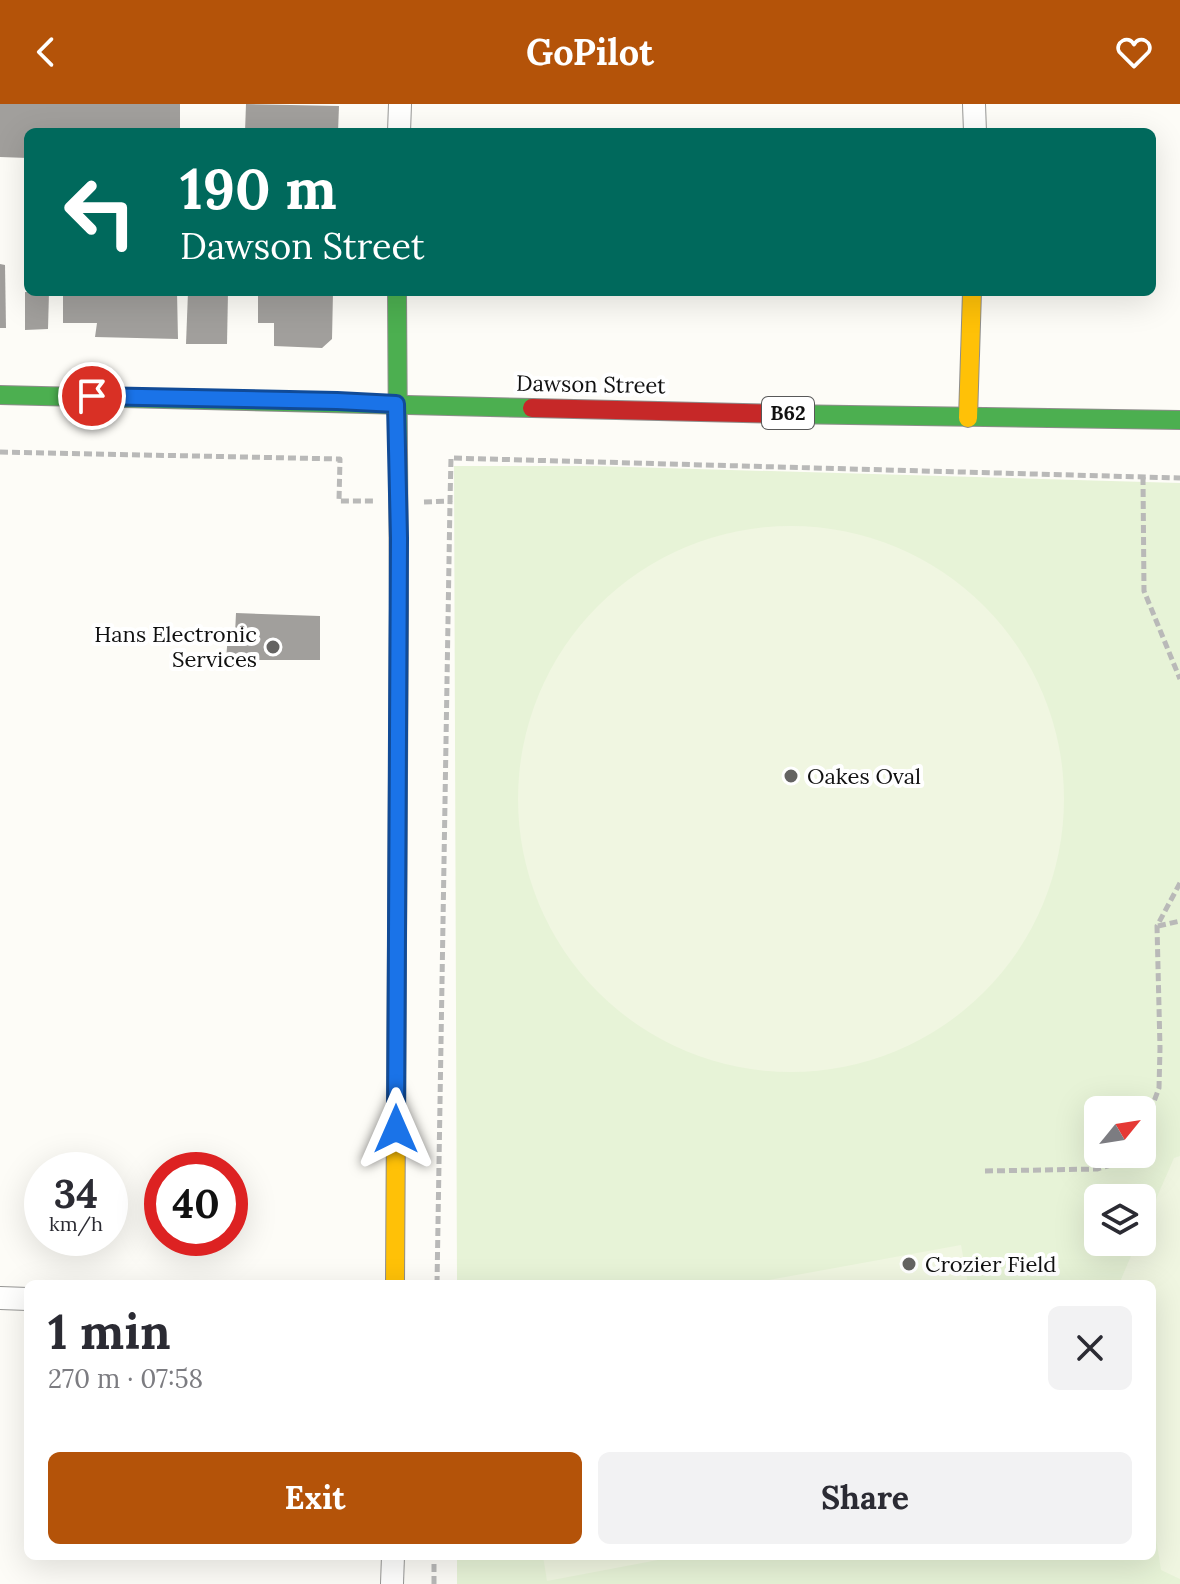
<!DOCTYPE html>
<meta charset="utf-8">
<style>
:root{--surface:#fff;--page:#f2f2f3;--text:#2b2b33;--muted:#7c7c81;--accent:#b45309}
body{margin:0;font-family:Lora,serif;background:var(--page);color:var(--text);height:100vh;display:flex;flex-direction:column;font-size:30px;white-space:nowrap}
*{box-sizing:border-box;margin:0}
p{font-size:26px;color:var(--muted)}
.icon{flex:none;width:44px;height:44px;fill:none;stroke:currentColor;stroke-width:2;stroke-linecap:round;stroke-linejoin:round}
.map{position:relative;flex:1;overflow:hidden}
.drawer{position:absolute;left:24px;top:1176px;width:1132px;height:280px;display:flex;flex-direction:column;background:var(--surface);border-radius:12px;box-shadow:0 8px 32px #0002}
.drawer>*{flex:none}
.top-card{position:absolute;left:24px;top:24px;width:1132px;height:168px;border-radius:12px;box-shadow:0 8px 32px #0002;background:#00695c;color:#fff;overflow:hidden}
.needle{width:52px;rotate:60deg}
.controls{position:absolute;left:1084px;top:992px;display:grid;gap:16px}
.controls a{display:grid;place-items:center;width:72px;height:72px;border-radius:12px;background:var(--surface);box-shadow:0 8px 32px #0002;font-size:40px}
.speed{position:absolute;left:24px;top:1048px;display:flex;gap:16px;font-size:40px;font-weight:700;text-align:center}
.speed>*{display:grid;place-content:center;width:104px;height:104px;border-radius:50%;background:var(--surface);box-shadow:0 8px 32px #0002;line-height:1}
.speed small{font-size:20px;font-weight:400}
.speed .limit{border:12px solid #d22;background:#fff;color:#111}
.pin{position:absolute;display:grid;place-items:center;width:68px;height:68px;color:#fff;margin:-34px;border:4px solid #fff;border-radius:50%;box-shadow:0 2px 8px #0007}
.me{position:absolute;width:88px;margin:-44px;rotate:0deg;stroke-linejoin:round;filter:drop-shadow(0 0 6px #0008)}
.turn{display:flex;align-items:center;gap:28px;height:168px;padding:0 24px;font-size:36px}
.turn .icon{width:104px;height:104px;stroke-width:2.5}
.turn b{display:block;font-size:56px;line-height:68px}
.round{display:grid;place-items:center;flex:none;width:84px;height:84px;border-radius:12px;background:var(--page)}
.head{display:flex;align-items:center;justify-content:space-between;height:136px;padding:0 24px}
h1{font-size:48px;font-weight:800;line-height:60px}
.action{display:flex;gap:16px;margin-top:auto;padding:16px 24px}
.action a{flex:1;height:92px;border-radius:12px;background:var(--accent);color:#fff;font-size:32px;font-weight:800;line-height:92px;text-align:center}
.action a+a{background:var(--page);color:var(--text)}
header{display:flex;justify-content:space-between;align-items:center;height:104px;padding:0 24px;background:var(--accent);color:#fff;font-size:36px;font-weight:800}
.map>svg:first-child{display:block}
.green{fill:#e7f3d7;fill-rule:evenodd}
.pitch{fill:#f0f6e1}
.building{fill:#a19f9c}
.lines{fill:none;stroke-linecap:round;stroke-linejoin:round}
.street-casing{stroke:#979795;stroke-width:24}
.fast-casing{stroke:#8e8d8b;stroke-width:20}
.slow-casing{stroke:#8e8d8b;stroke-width:20}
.jam-casing{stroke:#8e8d8b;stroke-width:20}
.path{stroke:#b9b9b8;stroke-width:5;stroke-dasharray:8 4;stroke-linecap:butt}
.street{stroke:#fffffe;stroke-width:22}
.fast{stroke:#4caf50;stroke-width:18}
.slow{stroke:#ffc107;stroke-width:18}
.jam{stroke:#c62828;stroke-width:18}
.route-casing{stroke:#114b97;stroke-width:20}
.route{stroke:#1a73e8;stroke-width:14}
.poi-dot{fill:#646362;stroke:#fff;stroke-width:3}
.labels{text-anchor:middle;stroke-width:8;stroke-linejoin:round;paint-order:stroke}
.shield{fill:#fff;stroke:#585858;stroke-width:2}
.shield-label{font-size:20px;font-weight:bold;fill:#111}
.street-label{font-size:22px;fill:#111;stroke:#fff}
.poi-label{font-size:22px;fill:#111;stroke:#fff;text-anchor:start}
</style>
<header><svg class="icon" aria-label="back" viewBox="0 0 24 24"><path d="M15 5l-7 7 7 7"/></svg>GoPilot<svg class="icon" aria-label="heart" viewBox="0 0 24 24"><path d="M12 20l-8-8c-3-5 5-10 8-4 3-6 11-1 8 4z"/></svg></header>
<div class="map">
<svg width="1180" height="1480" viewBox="0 0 1180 1480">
<rect width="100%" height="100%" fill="#fdfcf7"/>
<path class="green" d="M454,362h141l585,17v1101h-723v-28h695v-272h-695zM1098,1006h44v44h-44zM1098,1094h44v44h-44z"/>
<g class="pitch">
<circle cx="791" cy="695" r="273"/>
<path d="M1180,1052v423l-19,-9 -9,-57v-229h-33l18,-42h5v-11l32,-73z"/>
<path d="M961,1141l7,39h-221z"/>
<path d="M543,1452h136l-132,25z"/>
</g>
<g class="building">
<path d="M0,0h180v28h-152v26l-28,-1z"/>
<path d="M246,0l93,2 -1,26h-93z"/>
<path d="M0,160l5,1 1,63h-6z"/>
<path d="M25,188h24l-1,37 -23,1z"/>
<path d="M63,188h114l1,47 -83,-2 2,-14h-34z"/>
<path d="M188,188h40l-1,52h-41z"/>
<path d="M258,188h75l-1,47 -10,9 -48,-2v-23h-16z"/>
<path d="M236,509l84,3v44h-94l2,-26h7z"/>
</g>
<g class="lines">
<g class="street-casing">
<g id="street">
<path d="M974,0l1,28"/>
<path d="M399,28l1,-28"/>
<path d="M0,1194l28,1"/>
<path d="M392,1480l1,-28"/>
</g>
</g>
<g class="fast-casing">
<g id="fast">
<path d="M397,188l2,316"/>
<path d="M0,291l532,13"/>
<path d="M782,310l398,6"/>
</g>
</g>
<g class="slow-casing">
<g id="slow">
<path d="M968,314l4,-126"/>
<path d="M395,1180l4,-676"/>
</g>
</g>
<g class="jam-casing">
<path id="jam" d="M532,304l250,6"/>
</g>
<g class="path">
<path d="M0,348l340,7 -1,42h35"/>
<path d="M1143,373l1,114 36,88"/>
<path d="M424,398l26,-1 1,-43 729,20"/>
<path d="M1158,822l22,-5"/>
<path d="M1142,1030l17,-46 1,-40 -3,-122 23,-43"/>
<path d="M985,1067l112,-2 14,-4 16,-11"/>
<path d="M437,1180l13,-783"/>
<path d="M434,1480v-28"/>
</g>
<use href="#street" class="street"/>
<use href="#fast" class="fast"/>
<use href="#slow" class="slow"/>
<use href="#jam" class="jam"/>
</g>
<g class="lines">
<g class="route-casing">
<path id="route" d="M92,292l245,5 59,3 3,134 -3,591"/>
</g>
<use href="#route" class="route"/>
</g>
<g class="poi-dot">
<circle cx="273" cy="543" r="8"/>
<circle cx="791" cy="672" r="8"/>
<circle cx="909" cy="1160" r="8"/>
</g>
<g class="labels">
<rect class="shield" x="762" y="293" width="52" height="32" rx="6"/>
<g class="shield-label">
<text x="788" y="316">B62</text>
</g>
<g class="street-label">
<text transform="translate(591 280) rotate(1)" y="8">Dawson Street</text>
</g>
<g class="poi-label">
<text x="257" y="538" text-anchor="end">Hans Electronic<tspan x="257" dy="25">Services</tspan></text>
<text x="807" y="680">Oakes Oval</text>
<text x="925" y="1168">Crozier Field</text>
</g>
</g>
</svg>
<div class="controls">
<a><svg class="needle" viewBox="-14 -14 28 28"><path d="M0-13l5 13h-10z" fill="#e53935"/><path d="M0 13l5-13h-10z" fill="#7c7c81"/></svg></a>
<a><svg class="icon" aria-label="layers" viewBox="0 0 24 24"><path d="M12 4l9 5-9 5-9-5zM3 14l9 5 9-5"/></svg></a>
</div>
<div class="speed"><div>34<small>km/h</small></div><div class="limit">40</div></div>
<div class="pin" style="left:92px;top:292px;background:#d93025"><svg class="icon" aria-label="arrive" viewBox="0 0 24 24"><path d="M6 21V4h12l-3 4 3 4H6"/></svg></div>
<svg class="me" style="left:396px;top:1025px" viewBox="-20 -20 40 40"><path d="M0-17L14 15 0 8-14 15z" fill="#1a73e8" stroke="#fff" stroke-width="4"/></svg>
<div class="top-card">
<div class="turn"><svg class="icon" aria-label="left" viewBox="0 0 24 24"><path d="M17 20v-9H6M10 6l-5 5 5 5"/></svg><div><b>190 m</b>Dawson Street</div></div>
</div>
<section class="drawer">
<div class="head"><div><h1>1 min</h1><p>270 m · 07:58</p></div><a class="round"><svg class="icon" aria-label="close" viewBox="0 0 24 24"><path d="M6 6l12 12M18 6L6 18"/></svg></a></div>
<div class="action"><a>Exit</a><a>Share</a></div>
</section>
</div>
